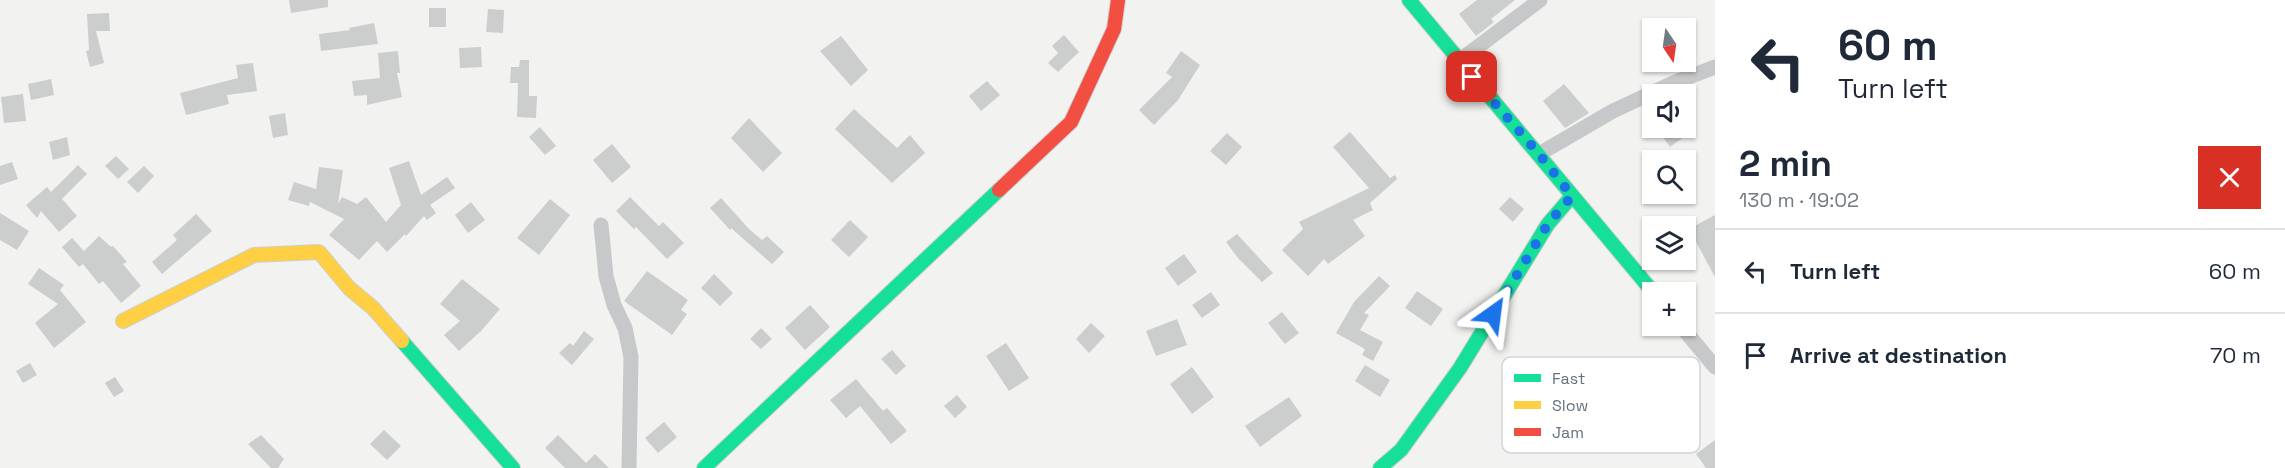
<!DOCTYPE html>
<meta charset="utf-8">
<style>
:root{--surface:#fff;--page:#f2f2f3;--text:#1f2937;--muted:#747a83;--line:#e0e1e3}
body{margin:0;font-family:"Space Grotesk",sans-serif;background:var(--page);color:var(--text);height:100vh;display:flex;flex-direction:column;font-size:22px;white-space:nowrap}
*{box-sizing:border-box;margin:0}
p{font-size:20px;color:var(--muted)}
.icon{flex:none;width:33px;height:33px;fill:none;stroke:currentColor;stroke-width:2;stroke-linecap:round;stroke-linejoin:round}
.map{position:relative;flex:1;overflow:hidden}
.side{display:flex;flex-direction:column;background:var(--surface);width:570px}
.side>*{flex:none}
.banner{background:#fff;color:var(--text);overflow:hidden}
.needle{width:39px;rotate:167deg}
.buttons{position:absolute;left:1642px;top:18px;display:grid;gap:12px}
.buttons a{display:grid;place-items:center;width:54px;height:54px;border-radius:0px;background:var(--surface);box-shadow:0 2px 4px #0004;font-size:30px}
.pin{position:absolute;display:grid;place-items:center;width:51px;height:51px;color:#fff;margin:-26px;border-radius:12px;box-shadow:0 3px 9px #0006}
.me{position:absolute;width:66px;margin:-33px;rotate:31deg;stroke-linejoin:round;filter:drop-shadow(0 0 4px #0008)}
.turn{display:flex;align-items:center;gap:21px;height:126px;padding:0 24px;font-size:27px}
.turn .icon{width:78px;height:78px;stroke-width:2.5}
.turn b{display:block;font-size:42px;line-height:51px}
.round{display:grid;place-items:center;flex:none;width:63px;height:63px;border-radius:0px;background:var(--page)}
.summary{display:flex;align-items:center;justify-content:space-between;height:102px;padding:0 24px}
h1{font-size:36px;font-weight:600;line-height:45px}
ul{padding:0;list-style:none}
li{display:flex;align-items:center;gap:18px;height:84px;padding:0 24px;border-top:2px solid var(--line)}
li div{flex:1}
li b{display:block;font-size:22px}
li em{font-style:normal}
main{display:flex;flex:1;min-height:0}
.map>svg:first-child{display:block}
.building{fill:#cccdcd}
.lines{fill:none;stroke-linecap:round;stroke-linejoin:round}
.fast-casing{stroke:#cecfcf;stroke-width:16}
.slow-casing{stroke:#cecfcf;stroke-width:16}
.jam-casing{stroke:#cecfcf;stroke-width:16}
.street{stroke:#c7c8c9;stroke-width:15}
.fast{stroke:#16e098;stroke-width:14}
.slow{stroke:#ffcf43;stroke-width:14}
.jam{stroke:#f24e42;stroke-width:14}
.route{stroke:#1a73e8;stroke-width:10;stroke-dasharray:0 18}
.key{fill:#fff;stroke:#d1d5d8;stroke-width:1.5}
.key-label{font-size:16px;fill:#65727e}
</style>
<main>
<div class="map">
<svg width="1715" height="468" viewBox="0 0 1715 468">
<rect width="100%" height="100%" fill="#f2f2f1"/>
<g class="building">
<path d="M289,0h39v7l-37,6z"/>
<path d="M1477,0h38l-24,19 3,3 -18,14 -17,-22z"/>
<rect x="429" y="8" width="17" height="19"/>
<path d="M488,9l16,1 -1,23 -17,-1z"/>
<path d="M109,13l1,18h-14l8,32 -14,4 -4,-16 3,-1 -2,-36z"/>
<path d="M374,23l4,21 -57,7 -2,-17 31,-4 -1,-2z"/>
<path d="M1064,35l15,17 -21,20 -10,-9 10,-10 -6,-7z"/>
<path d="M841,36l27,34 -17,16 -31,-35z"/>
<path d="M481,47l1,20 -22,1 -1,-20z"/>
<path d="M398,51l2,22h-3l5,24 -35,8v-10l-13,1 -2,-15 28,-3 -2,-25z"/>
<path d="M1181,51l19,14 -22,35 -24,25 -15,-15 33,-33 -6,-4z"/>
<path d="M520,60h9v36h8l-1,22 -19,-1 1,-34h-8l1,-16h8z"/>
<path d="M253,63l4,28 -30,4 2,9 -43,11 -6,-22 58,-15 -2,-13z"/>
<path d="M51,79l3,16 -23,5 -3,-16z"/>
<path d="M987,81l13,14 -19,16 -12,-15z"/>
<path d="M1564,84l25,29 -24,15 -22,-27z"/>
<path d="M23,94l3,27 -22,2 -3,-26z"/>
<path d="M854,109l43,39 13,-13 15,18 -33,30 -57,-54z"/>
<path d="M285,113l3,22 -15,3 -4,-22z"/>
<path d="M749,118l33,35 -19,19 -32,-34z"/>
<path d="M540,127l16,19 -11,9 -16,-18z"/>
<path d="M1676,128l8,9 -14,10 -7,-10z"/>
<path d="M1350,132l40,46 5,-3 2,4 -27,24 3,7 -20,10 12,16 -37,28 -4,-5 -16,17 -26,-26 21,-21 -4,-7 70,-34 -36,-41z"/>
<path d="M1227,133l15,14 -16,18 -16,-14z"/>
<path d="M67,137l3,18 -17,5 -4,-18z"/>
<path d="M612,144l19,23 -19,16 -19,-23z"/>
<path d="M116,156l13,13 -11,10 -13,-13z"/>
<path d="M409,161l12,34 26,-18 8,11 -25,17 6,8 -9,7 -3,-4 -18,20 -1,-2 -18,18 -10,-11 -18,19 -30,-25 15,-16 -34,-17 -1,4 -21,-6 6,-18 22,7 3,-22 24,3 -5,34 4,-7 15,7 9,-7 20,25 15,-17 -12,-37z"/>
<path d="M12,162l6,17 -18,6v-19z"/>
<path d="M78,165l9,9 -25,25 15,17 -18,16 -18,-21 -4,7 -11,-13 21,-18 4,5z"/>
<path d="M144,166l10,10 -16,17 -11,-11z"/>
<path d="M630,197l29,29 4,-4 21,21 -17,16 -31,-32 -2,2 -18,-18z"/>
<path d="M1510,197l14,12 -11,13 -14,-13z"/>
<path d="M721,198l28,31 13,11 5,-4 17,16 -12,12 -41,-36 -1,2 -20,-22z"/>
<path d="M550,199l20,16 -31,40 -22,-17z"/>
<path d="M471,202l14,18 -17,13 -13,-18z"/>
<path d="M0,213l29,18 -12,19 -17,-10z"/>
<path d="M196,214l16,17 -50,43 -10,-12 25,-22 -4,-5z"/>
<path d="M1715,215v62l-26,-48z"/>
<path d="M850,220l18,17 -19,20 -18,-17z"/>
<path d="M1237,234l36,39 -11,9 -24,-24 -12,-16z"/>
<path d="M99,236l12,11 2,-1 14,16 -4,2 18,22 -20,17 -18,-22 -4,3 -16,-20 -4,3 -17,-20 10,-9 12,13z"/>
<path d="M1184,254l13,18 -19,14 -13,-18z"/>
<path d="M39,268l25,17 -4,5 26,32 -32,26 -19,-25 23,-19 -30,-20z"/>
<path d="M647,271l41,29 -7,10 6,4 -15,21 -48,-34z"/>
<path d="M714,274l19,19 -13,13 -19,-18z"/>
<path d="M1379,276l11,10 -26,27 5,2 -9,15 23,12 -10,19 -11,-6 3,-6 -29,-16 18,-31z"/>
<path d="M462,279l38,30 -19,22 -22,20 -15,-16 16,-14 -20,-17z"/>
<path d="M1417,291l26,18 -12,17 -26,-18z"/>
<path d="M1211,292l9,13 -18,13 -10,-13z"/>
<path d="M810,305l20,22 -25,23 -20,-22z"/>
<path d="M1282,312l17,21 -14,11 -17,-21z"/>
<path d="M1177,319l10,26 -31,11 -10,-25z"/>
<path d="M1091,323l14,13 -16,17 -13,-14z"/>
<path d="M761,328l11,11 -11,10 -11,-10z"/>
<path d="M584,331l10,8 -22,26 -13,-12 11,-10 3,3z"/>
<path d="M1006,343l23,35 -20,13 -23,-35z"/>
<path d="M892,350l14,16 -10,9 -15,-16z"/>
<path d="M30,363l7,12 -14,8 -7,-12z"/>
<path d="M1365,365l25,15 -10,17 -25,-16z"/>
<path d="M1192,367l22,30 -22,17 -22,-30z"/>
<path d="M115,377l9,14 -10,6 -9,-14z"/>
<path d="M856,379l27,32 4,-3 20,23 -16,13 -31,-38 -14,12 -16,-18z"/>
<path d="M957,395l10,12 -12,11 -11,-12z"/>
<path d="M1289,397l13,19 -42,31 -15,-21z"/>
<path d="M664,422l13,15 -19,16 -13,-15z"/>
<path d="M384,430l17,16 -14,14 -17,-16z"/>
<path d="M261,435l23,24 -6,9h-7l-23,-24z"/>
<path d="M558,435l28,28 9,-9 14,14h-44l-20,-20z"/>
<path d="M1715,440v28h-9l-10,-14z"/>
</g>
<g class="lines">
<g class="fast-casing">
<g id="fast">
<path d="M1409,0l244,292"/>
<path d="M402,341l111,127"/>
<path d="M704,468l295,-278"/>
<path d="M1380,468l21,-18 59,-82 88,-144 24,-28"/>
</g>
</g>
<g class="slow-casing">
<path id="slow" d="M123,321l131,-66 65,-3 30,36 24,20 29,33"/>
</g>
<g class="jam-casing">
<path id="jam" d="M999,190l72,-68 43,-93 4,-29"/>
</g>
<g class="street">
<path d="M1459,61l81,-61"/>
<path d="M1539,154l74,-43 60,-28 42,-16"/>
<path d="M601,225l5,51 8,29 11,23 6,29 -2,111"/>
<path d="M1681,326l34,41"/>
</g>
<use href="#fast" class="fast"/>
<use href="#slow" class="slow"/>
<use href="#jam" class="jam"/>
</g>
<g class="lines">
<path class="route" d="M1472,77l67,77 33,42 -24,28 -55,90"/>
</g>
<rect x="1502" y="357" width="198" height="96" rx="9" class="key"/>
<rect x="1514" y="374" width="27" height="8" fill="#16e098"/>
<rect x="1514" y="401" width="27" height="8" fill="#ffcf43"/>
<rect x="1514" y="428" width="27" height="8" fill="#f24e42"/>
<g class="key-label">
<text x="1552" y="384">Fast</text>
<text x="1552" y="411">Slow</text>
<text x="1552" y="438">Jam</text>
</g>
</svg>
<div class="buttons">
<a><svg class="needle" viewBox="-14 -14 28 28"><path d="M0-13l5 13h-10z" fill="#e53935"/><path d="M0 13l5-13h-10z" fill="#747a83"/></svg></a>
<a><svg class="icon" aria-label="sound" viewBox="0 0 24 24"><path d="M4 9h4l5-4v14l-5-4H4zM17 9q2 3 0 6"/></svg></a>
<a><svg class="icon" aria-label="search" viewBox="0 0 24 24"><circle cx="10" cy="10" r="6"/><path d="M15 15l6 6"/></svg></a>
<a><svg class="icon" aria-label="layers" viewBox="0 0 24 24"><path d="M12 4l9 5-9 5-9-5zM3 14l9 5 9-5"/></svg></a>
<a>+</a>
</div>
<div class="pin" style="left:1472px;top:77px;background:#d93025"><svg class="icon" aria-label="arrive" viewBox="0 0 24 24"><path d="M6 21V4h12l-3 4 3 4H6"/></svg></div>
<svg class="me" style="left:1493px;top:314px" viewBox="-20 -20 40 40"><path d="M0-17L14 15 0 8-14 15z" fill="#1a73e8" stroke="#fff" stroke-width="4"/></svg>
</div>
<section class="side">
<div class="banner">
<div class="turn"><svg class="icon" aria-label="left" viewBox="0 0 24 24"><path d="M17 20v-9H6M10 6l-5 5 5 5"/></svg><div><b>60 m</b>Turn left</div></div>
</div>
<div class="summary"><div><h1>2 min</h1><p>130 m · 19:02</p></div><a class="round" style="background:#d93025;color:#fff"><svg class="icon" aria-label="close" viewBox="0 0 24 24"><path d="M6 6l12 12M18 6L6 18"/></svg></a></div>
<ul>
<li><svg class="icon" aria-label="left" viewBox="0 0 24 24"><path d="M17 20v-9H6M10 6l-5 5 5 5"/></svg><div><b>Turn left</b></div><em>60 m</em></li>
<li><svg class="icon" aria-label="arrive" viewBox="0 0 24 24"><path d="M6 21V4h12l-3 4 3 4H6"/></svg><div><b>Arrive at destination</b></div><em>70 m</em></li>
</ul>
</section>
</main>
